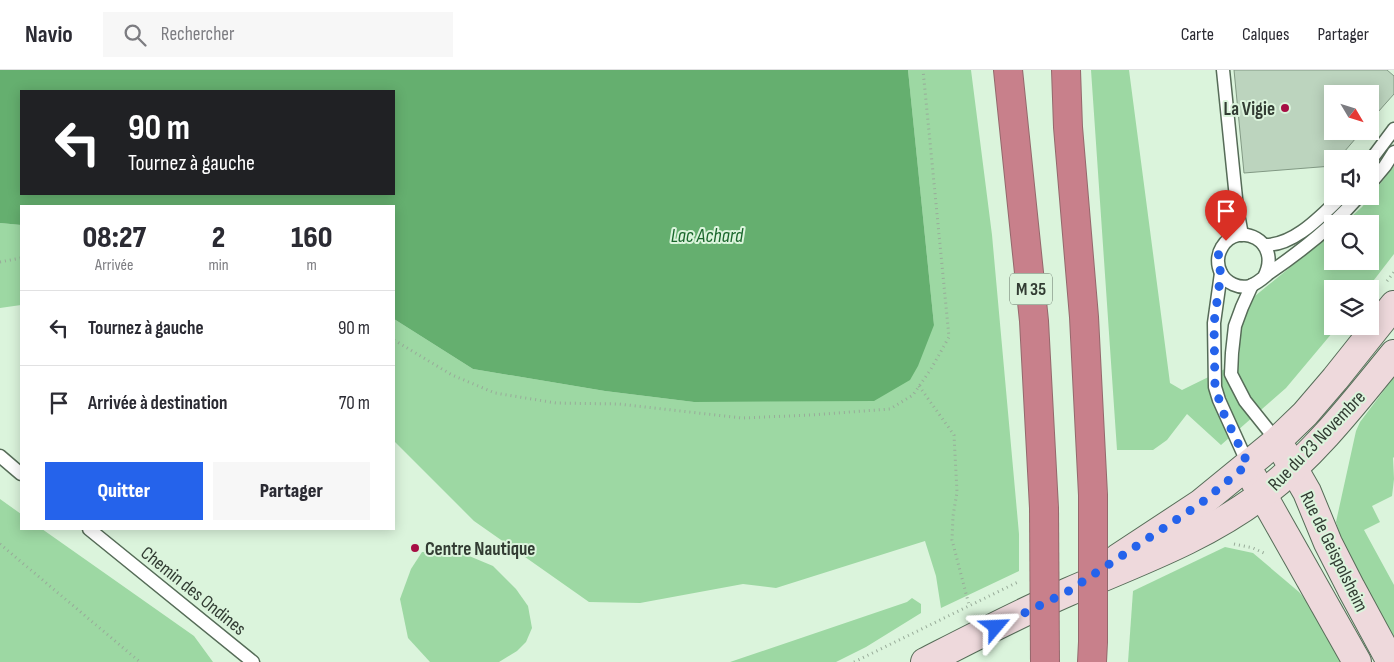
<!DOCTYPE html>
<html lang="fr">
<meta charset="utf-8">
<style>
:root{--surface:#fff;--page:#f7f7f7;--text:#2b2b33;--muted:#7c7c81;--line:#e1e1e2;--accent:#2563eb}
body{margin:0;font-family:"Sofia Sans Condensed",sans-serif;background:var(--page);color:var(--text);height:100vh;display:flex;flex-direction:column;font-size:19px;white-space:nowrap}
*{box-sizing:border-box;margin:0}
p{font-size:16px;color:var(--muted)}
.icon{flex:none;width:28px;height:28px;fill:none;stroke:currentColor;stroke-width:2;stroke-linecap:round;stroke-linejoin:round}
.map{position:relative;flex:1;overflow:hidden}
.panel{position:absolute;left:20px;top:135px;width:375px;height:325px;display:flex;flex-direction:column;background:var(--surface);border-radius:0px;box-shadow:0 2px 12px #0003}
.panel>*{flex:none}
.top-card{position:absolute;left:20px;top:20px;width:375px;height:105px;border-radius:0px;box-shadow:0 2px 12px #0003;background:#202124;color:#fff;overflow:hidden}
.needle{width:32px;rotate:128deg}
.controls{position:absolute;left:1324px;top:15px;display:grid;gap:10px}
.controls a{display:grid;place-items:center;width:55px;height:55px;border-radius:0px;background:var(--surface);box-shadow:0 2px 12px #0003;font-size:25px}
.pin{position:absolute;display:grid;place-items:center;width:42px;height:42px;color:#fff;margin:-51px -21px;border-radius:50% 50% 50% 0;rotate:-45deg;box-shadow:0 0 5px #0007}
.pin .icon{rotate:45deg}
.me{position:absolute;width:55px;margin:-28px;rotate:64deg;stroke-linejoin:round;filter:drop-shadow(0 0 4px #0008)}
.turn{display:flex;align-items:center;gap:18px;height:105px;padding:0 25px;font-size:22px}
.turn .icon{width:65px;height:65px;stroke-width:2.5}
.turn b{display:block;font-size:35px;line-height:42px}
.eta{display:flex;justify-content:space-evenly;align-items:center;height:85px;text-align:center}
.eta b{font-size:30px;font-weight:800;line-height:35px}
.primary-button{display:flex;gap:10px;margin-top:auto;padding:10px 25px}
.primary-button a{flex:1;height:58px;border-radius:0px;background:var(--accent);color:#fff;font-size:20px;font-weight:800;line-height:58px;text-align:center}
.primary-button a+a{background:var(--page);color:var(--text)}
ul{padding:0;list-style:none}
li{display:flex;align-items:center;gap:15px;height:75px;padding:0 25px;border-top:1px solid var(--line)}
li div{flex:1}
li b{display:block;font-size:19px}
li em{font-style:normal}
header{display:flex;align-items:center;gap:30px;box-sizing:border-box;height:70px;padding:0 25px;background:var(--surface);border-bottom:1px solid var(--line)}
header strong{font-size:24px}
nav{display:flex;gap:28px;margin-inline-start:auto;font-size:18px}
.search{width:350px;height:45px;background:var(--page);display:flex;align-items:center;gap:12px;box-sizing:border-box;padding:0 18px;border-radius:0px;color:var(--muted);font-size:19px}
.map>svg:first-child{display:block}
.green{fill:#9dd8a3}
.water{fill:#65af6f;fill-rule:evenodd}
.building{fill:#bcd4be;stroke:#829984}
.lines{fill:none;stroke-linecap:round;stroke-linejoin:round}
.lane-casing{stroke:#566c58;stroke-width:15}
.secondary-casing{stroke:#566c58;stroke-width:30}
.highway-casing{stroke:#94686c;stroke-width:30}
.path{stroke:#98ab99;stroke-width:3;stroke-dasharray:1 4;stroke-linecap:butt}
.lane{stroke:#fff;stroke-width:12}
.secondary{stroke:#eed9dc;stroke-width:28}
.highway{stroke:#c8808b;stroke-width:28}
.highway-bridge-casing{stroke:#94686c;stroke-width:30;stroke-linecap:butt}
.highway-bridge{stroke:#c8808b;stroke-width:28}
.route{stroke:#2563eb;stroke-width:9;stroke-dasharray:0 16.2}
.poi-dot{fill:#a60e44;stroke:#dbf4dc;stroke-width:2}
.labels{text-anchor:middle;stroke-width:4;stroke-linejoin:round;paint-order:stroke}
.shield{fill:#dbf4dc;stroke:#657366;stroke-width:1}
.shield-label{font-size:18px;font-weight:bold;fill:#323c33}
.poi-label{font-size:19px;font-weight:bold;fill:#323c33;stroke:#dbf4dc;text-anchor:end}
.street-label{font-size:19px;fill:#323c33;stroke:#dbf4dc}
.water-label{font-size:20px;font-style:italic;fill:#1a672c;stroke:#dbf4dc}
</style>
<header>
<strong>Navio</strong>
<div class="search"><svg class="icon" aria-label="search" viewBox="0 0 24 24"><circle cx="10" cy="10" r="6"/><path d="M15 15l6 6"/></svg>Rechercher</div>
<nav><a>Carte</a><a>Calques</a><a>Partager</a></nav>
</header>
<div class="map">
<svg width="1394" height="592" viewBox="0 0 1394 592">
<rect width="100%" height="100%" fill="#dbf4dc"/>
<g class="green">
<path d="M908,0h63l21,165 27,299v37l-78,37 -5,-32 -11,-35 -149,47 -33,-4 -103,19 -51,-1 -115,-81 -80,-80v-122l79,50 132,22 89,11 240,-77z"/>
<path d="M1091,0h38l41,313 12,7 57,-28 2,-39 14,-27 77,-63v28h38v-37h-27l19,-17 32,-41v88l-27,35h-35v37h6l-52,62 -65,57 -34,-31 -20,26 -14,10h-36z"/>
<path d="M0,153l21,2v80l-21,3z"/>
<path d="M1394,307v80l-1,1 1,21 -2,17 -20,10 8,16 -16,8 30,55v54l-53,-99 -5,-18 20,-91 4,-9z"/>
<path d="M0,429l21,15v15h21l152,107 19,26h-213z"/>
<path d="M1225,477l28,6 46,39 19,23 27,47h-217l5,-71z"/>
<path d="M422,482l40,1 31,13 23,23 12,17 4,22 -6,14 -9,9 -18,11h-69l-22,-24 -8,-39 11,-30z"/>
<path d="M912,528l9,6v9l-55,34 -30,15h-106l177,-60z"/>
</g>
<path class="water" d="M0,0h908l26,255 -16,41 -8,14 -36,21 -180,1 -89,-11 -132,-22 -79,-50v-113h-373v19l-21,-2zM21,21h373v103h-373z"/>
<path class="building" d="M1234,0h153l7,6v18l-24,27v-27h-38v37h30l-24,28h-6v7l-88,7z"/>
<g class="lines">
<g class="lane-casing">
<g id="lane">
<path d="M1223,0l14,138 5,27"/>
<path d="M1370,91l24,-32"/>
<path d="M1370,114l15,-18 9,-14"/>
<path d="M1264,175c30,1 57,-29 78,-49"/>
<path d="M1221,203l-7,50 1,64 4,13 29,64"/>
<path d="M1264,207c19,-36 -26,-57 -42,-30 -5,8 -5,18 -1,26 5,10 18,16 29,13 8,-3 13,-8 19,-13 31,-21 65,-48 90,-77"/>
<path d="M1252,215l-10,22 -7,19 -3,27 -1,21 14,27 32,40"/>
<path d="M0,386l21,18"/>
<path d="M89,459l164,133"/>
</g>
</g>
<g class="secondary-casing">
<g id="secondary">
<path d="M1284,382l23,40 21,51 23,45 40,74"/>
<path d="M1253,408l104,184"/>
<path d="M1118,488l82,-54 77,-63 28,-27 30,-35 59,-74"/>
<path d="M925,592c47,-24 95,-49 143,-70 67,-29 136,-53 195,-98 51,-39 91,-91 131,-140"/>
</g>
</g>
<g class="highway-casing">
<g id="highway">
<path d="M1008,0l26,251 10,187"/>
<path d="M1066,0l2,57 16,190 9,178"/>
<path d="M1092,592l1,-20"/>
</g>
</g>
<g class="path">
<path d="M0,192l21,-4"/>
<path d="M1387,211l7,-9"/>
<path d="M394,270l58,35 43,18 61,10 63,1 123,14 69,-3 79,-6 23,-14 18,-26 18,-32 -26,-267"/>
<path d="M919,316l35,49 3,57 -4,24 -1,24 17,65"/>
<path d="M0,474l140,118"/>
<path d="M1234,474l19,4 13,6"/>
<path d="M854,592l166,-81"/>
</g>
<use href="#lane" class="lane"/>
<use href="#secondary" class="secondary"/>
<use href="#highway" class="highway"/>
<g class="highway-bridge-casing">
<g id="highway-bridge">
<path d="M1044,438l1,154"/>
<path d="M1093,572v-147"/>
</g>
</g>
<use href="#highway-bridge" class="highway-bridge"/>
</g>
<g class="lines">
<path class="route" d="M996,557l71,-35 133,-88 48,-40 -25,-52 -8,-25 -1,-64 7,-50 -3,-9v-8l3,-8 5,-7"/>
</g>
<g class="poi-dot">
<circle cx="1285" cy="38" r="5"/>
<circle cx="415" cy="478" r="5"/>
</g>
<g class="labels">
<rect class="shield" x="1010" y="203.5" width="42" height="31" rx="4"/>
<g class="shield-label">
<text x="1031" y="225">M 35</text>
</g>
<g class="poi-label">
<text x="1275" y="45">La Vigie</text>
<text x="425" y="485" text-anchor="start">Centre Nautique</text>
</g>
<g class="street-label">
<text transform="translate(1316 370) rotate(-46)" y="7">Rue du 23 Novembre</text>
<text transform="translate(1335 481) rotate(64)" y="7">Rue de Geispolsheim</text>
<text transform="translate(194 520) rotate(39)" y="7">Chemin des Ondines</text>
</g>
<g class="water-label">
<text x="707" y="172">Lac Achard</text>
</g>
</g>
</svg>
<div class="controls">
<a><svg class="needle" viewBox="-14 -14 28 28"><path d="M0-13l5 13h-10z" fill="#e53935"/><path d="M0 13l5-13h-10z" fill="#7c7c81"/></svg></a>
<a><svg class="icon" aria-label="sound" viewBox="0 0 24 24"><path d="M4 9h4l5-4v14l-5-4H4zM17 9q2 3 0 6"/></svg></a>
<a><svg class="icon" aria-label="search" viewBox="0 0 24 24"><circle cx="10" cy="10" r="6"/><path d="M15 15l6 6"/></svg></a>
<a><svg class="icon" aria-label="layers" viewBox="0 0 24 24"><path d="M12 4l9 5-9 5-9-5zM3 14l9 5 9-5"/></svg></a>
</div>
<div class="pin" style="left:1226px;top:171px;background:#d93025"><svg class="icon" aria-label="arrive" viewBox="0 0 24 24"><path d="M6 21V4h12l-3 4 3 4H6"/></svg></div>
<svg class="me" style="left:996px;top:557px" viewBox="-20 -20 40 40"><path d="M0-17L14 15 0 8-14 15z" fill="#2563eb" stroke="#fff" stroke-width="4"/></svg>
<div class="top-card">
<div class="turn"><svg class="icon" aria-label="left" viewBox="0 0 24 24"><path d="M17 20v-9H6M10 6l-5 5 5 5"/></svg><div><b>90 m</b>Tournez à gauche</div></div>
</div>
<section class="panel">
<div class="eta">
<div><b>08:27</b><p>Arrivée</p></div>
<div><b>2</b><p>min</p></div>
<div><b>160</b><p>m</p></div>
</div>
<ul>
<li><svg class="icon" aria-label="left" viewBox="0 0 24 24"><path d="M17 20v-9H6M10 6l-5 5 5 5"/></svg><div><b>Tournez à gauche</b></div><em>90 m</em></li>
<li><svg class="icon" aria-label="arrive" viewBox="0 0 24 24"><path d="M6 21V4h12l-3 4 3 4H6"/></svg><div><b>Arrivée à destination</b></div><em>70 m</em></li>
</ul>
<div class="primary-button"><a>Quitter</a><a>Partager</a></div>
</section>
</div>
